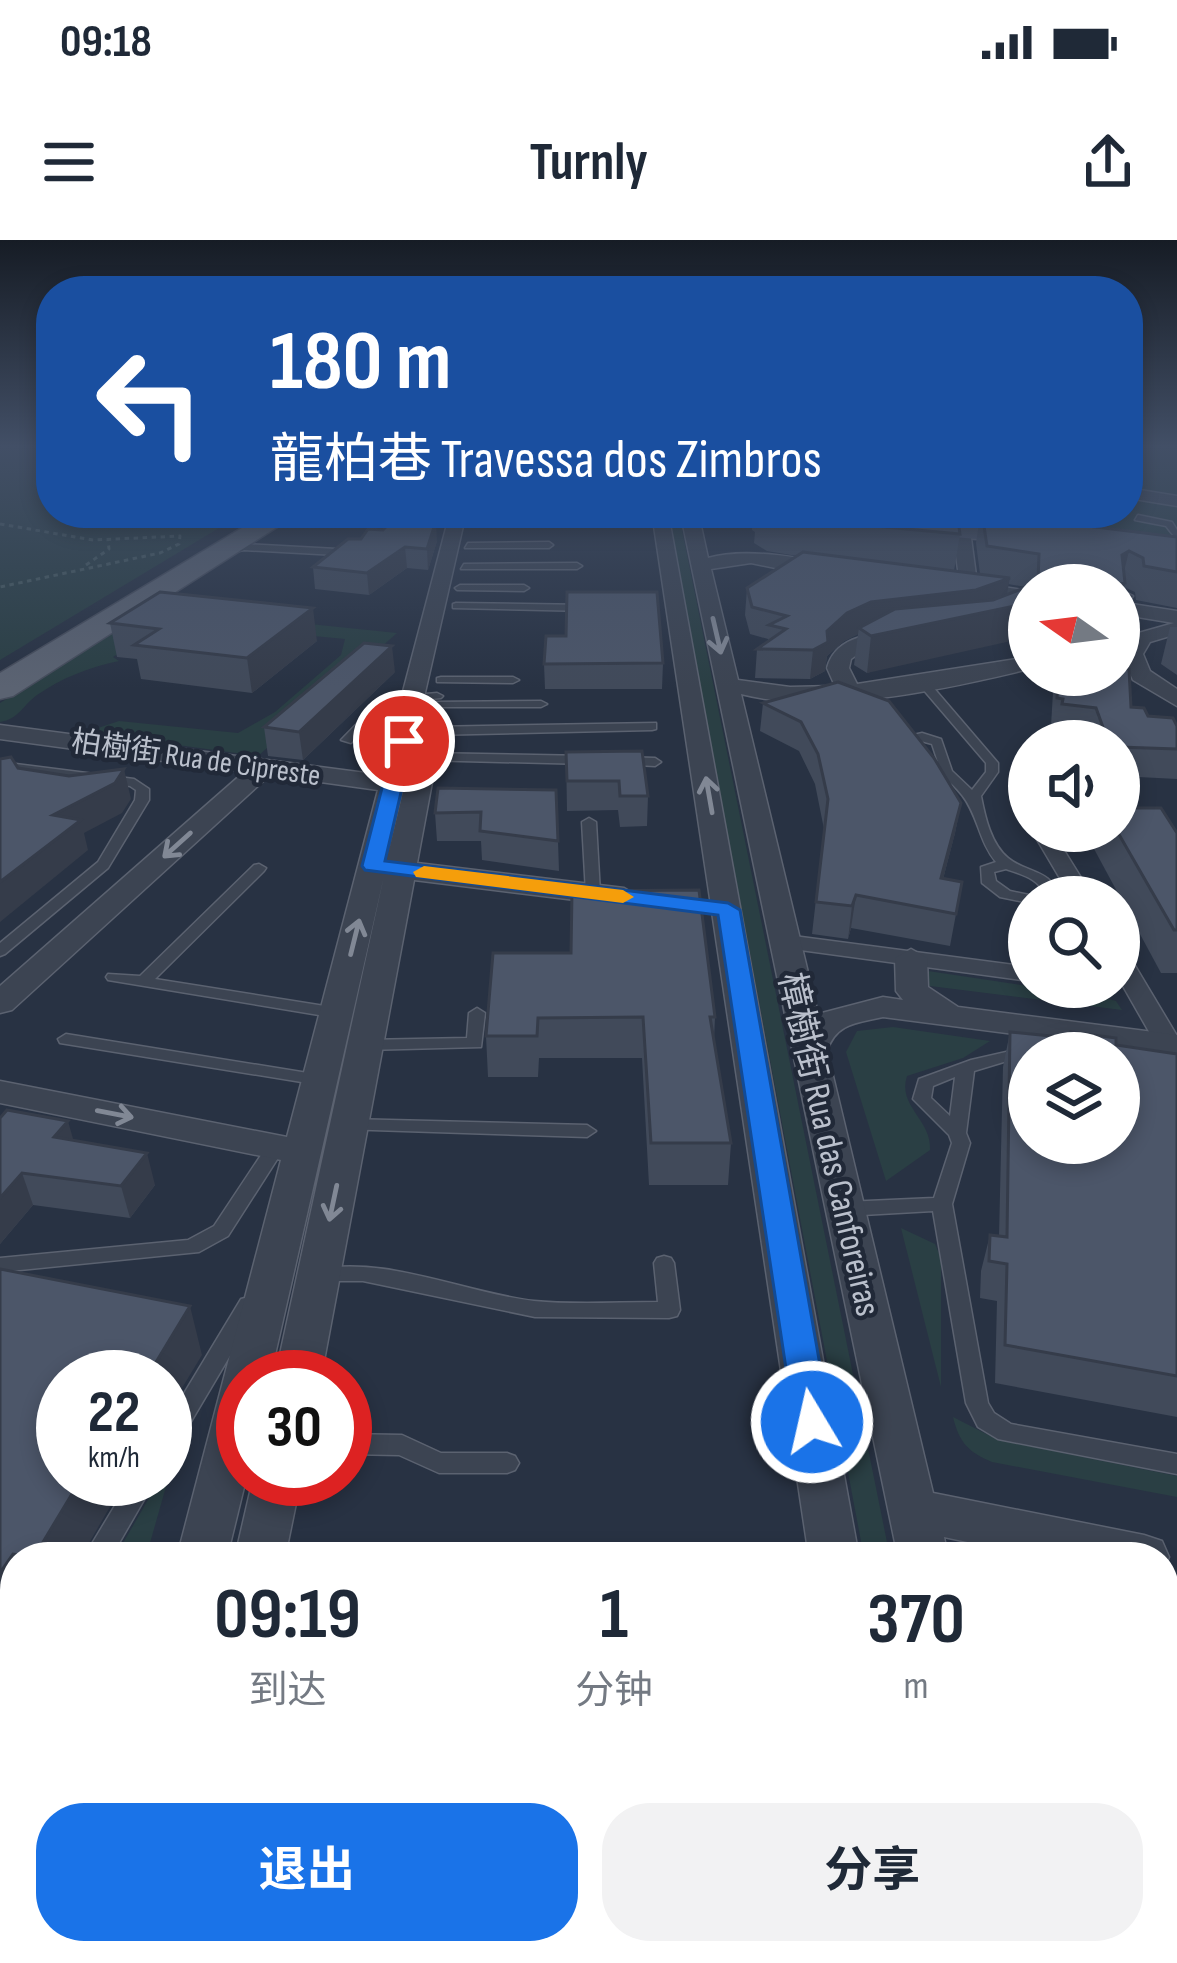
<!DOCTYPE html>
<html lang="zh">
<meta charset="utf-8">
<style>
:root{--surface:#fff;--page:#f2f2f3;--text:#1f2937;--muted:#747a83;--accent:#1a73e8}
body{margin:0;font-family:"Sofia Sans Condensed","Noto Sans SC",sans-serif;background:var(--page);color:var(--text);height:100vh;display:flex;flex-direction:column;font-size:45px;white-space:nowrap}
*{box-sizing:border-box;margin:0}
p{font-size:39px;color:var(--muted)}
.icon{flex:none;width:66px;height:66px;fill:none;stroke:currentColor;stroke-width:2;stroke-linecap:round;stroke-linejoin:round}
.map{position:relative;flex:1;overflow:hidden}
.side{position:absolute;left:0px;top:1302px;width:1179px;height:423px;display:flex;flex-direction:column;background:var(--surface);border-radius:48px 48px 0 0;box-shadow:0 6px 18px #0003}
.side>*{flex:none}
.guide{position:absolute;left:36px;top:36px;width:1107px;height:252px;border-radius:48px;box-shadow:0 6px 18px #0003;background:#1a4fa0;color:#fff;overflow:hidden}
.needle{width:78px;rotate:284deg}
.buttons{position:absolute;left:1008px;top:324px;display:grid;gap:24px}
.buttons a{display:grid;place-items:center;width:132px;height:132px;border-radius:50%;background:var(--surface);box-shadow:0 6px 18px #0003;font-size:60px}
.speed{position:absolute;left:36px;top:1110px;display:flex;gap:24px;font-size:60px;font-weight:700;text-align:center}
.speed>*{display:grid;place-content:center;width:156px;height:156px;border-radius:50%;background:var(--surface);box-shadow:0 6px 18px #0003;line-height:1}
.speed small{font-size:30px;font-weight:400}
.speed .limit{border:18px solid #d22;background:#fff;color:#111}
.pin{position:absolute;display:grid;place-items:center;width:102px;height:102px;color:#fff;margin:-51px;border:6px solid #fff;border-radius:50%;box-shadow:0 3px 12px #0007}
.me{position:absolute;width:132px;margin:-66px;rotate:351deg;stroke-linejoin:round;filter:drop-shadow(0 0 9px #0008)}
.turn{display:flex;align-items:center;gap:42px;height:252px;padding:0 36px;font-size:54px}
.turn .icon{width:156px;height:156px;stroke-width:2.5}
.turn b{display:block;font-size:84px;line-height:102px}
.eta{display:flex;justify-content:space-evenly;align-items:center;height:204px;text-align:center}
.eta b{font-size:72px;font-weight:700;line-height:84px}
.primary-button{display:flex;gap:24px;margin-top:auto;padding:24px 36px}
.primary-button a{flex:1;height:138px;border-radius:48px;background:var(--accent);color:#fff;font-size:48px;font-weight:700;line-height:138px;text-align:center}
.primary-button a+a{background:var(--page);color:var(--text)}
.status{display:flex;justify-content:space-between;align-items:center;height:84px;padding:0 60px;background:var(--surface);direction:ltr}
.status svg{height:33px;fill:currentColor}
header{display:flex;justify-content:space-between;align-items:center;height:156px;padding:0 36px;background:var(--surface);font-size:54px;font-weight:700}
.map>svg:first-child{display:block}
.green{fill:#2a3f44}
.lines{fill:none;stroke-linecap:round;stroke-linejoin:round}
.service-casing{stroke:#5b6270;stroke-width:3}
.pedestrian-casing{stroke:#5b6270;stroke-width:3}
.minor-casing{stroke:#5b6270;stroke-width:3}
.secondary-casing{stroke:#5b6270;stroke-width:3}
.primary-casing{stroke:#464d5c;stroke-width:3}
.path{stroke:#485c60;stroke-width:3;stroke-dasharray:4.5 4.5;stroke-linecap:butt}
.service{fill:#3c4452;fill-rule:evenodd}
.pedestrian{fill:#3c4452;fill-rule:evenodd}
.minor{fill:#3c4452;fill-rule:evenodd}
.secondary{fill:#4b5365;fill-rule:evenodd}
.primary{fill:#5b6372;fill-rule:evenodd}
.wall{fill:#414a5a;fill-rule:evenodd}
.shaded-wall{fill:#353c4a}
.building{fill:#4c5669;stroke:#353c4a;stroke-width:3;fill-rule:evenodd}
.oneway{stroke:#818895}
.route{fill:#1a73e8;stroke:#114b97;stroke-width:3}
.slow{fill:#f59e0b}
.labels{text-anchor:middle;stroke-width:9;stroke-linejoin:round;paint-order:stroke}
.far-street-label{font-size:30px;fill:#bac0cc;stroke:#212938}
.street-label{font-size:36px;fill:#bac0cc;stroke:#212938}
</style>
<div class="status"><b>09:18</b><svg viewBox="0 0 49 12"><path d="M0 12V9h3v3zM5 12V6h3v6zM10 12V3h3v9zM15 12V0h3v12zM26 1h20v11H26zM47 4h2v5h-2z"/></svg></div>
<header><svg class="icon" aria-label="menu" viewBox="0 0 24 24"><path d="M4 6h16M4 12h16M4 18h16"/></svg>Turnly<svg class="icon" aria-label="share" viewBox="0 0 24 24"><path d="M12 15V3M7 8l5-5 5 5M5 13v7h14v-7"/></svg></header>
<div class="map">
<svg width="1177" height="1723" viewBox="0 0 1177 1723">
<rect width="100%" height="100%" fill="#283243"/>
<g class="green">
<path d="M0,207h51v66h193l-244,147z"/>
<path d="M1140,207h37v101l-79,-11 20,-21 -31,-3h41v-59z"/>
<path d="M667,274l27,2 -12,7v7l208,1027h-26z"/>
<path d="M154,368l243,25 -139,123 -161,-22 -2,-5 24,-8 119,12 37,-21 66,-57 4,-16 -178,-17 -54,35 6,4c-30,6 -57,17 -82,34 -14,10 -18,24 -37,27v-19z"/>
<path d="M928,731l174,26 14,4 6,9 -200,-25 -5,-12z"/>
<path d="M893,787l97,14 -27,17 -56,18c-10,30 25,44 23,74l-44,31 -40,-129 11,-21z"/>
<path d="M901,988l34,16 6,14v129z"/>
<path d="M953,1177l45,23 179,36v21l-185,-35c-24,-10 -33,-20 -39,-45z"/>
<path d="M177,1208l-31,109h-31l45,-78h5z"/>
</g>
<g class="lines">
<g class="service-casing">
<g id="service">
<path d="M1138,275l34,7 5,8v10l-11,-14 -31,-6z"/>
<path d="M468,303l81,-1 4,3 -4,3h-84z"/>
<path d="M244,304l111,6 4,3 -4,3 -111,-6 -21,4 -4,-3z"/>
<path d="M464,324l113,-1 5,3 -5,3h-116z"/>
<path d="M460,345h64l5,3 -5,3 -67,-1 -2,-2z"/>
<path d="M1119,349l14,7 -12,15 -2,-8 3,-6 -3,-1z"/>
<path d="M456,363l133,2 5,3 -5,3 -136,-3v-4z"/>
<path d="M441,437h72l6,3 -6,3 -76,-1v-4z"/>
<path d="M922,438l4,1 72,84v9l-17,24c4,21 10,48 27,62 18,15 45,12 51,39h-14c-3,-18 -25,-23 -39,-28l-12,3 2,9 14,10 24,5 -5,1v6l-29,-6 -18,-14 -1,-16 15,-5c-17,-20 -18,-47 -34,-67 -18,-24 -49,-32 -65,-56l25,-6 19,6 11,32 20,19 14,-18v-9l-70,-82zM921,501l11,3 6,18 -27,-20z"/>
<path d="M437,453l6,3 -2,2 -52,5 -38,40 -10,-3 41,-42z"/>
<path d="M436,462l105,-1 6,3 -6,3h-109l-2,-2z"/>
<path d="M656,483v6l-4,1 -222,5 -6,-4 6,-4z"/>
<path d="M425,513l163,3 6,4 -6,4 -167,-4v-6z"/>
<path d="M621,517l34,1 6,4 -6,4 -38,-2v-6z"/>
<path d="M0,522l134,17 15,10v11l-41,68 -103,86 -5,2v-13l98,-81 37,-62 1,-10 -6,-4 -130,-16z"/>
<path d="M589,578l7,4 4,71 -7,4 -7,-4 -4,-71z"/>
<path d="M259,624l7,4 -2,3 -109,108 182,29 8,5 -2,4 -6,1 -229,-38 -2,-3 2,-3 32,2 114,-111z"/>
<path d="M477,768l8,5 -4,34 -116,3 -9,-5 9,-5 102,-2 2,-25z"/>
<path d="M66,794l254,41 9,5 -9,5 -260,-42 -2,-4z"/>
<path d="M1019,809l18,4h-8v6l-22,2 -33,10 -8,62 4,10 -18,61 36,199 6,10 17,11 166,30v20l-179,-35 -20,-12 -12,-24 -33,-192 -88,5 -7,-2 -3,-5 3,-5 7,-2 89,-4 18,-55 -3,-8 -36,-36 6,-20 52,-19zM955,837l-5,39 -19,-18 2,-12z"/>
<path d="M349,879l238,6 9,6 -9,6 -245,-8 -2,-4 2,-4z"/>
<path d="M276,901l9,6 -57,89 -29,16 -199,20v-14l188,-18 26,-14 55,-83z"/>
<path d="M664,1016l7,2 3,5 6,47 -3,6 -8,2 -134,-1 -172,-36h-52l-3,-5 3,-5c70,-18 153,22 223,30 40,4 83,1 124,1l-4,-39 3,-5z"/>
<path d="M249,1057l8,2 3,6 -87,147 -8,3v-30l76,-126z"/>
<path d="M345,1194l57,1 39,18h66l8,3 4,7 -4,7 -8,3h-68l-40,-18 -54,-1z"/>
<path d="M131,1239h25l-45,78h-27z"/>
<path d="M0,1425l15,4v26l-15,-4z"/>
</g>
</g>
<g class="pedestrian-casing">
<g id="pedestrian">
<path d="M1032,591h20l41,66h-22z"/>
<path d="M786,695l243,32v14l-251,-34 -4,-5 4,-5z"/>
<path d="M1119,712l12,7 46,77v14l-17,-1 -4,-5 -37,-65z"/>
</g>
</g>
<g class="minor-casing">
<g id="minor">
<path d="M1128,248l49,8v10l-49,-8z"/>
<path d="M450,273h16l-79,346 30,-125 12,-7 12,7 -24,129 207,25 15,9 -15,9 -210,-26 -93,497h-46l109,-501 -114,501h-27l3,102 -19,78h-50l104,-397 -281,-57v-22l287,56 91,-347 -108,-15 -258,235 -12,3v-27l244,-214 -244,-33v-14l381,50z"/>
<path d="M652,273h16l191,1044h-50z"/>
<path d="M695,273h18l-12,13 7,32c34,-10 107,-3 135,16l-9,6 -83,-17 -40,6 27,111 52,7 45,-1 -8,-18c9,-34 48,-34 77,-39l10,6 -3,4 -43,8 -17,12 -2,9 8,16 172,-27v12c-83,20 -204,47 -288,25l77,320 65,-17 20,3 -7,-9 -1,-33 16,-9 16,9 1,29 30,20 219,28v20l-294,-38c-26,6 -47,6 -56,34l106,442 211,42 18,6 7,16 -5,12v-12h-126l-94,-20 4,20h-50l-215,-1032z"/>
<path d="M937,284l34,14 6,45 52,8v12l-68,-12 -7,-50 -26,-12z"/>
<path d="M1119,362l58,9v23l-27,8 -7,12 7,17 27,18v17l-44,-26 -12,-26 14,-20 39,-11 -55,-9z"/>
<path d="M253,1239h48l-16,78h-50z"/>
<path d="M29,1710h71l-5,13h-71z"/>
<path d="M151,1710h64l-2,13h-64z"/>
<path d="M866,1710h64l2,13h-64z"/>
<path d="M979,1710h64l3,13h-64z"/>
</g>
</g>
<g class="secondary-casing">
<g id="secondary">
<path d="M680,273c34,0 127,-9 150,10l-12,7 -126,-10z"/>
<path d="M892,279l120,9 165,22v16l-165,-24 -129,-11 -3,-5z"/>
</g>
</g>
<g class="primary-casing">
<path id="primary" d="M267,273h32l-286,183 -13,3v-26z"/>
</g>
<g class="path">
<path d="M0,284l93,16 87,-4 -1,8 -19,9 -160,34"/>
<path d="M86,325l23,-16 -1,-9"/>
</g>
<use href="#service" class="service"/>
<use href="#pedestrian" class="pedestrian"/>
<use href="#minor" class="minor"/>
<use href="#secondary" class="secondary"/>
<use href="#primary" class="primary"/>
</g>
<g class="wall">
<path d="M753,273h367l-15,15 72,9v71l-41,-8 -1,-8 -11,-5 -257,86 -13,-8 4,-31 -14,7 -17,15 -2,15 -15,8 -55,-1 2,-29 11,-7v-3l-18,-5 -5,-19 2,-27 50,-32 -30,-5 -13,-8 1,-11 -3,-2zM958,282l21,2 -3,19 4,31 -26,-3 6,-37zM1008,344l18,3 -20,8z"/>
<path d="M361,299l76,2 -9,29 -21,-2 -38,27 -54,-6 -2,-22z"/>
<path d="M110,383l207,18 -65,52 -111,-14 -4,-20 -20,-2z"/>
<path d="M1170,387h7v48l-16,-11z"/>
<path d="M663,423l-1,26h-117l-1,-25z"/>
<path d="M395,432l-92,88 -35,-4 -4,-29z"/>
<path d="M1054,435h65l12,32 17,9 29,10v53l-58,-3v-35h-27l-2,-5 -34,-4 1,-5 -6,-1z"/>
<path d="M763,463l198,100 -6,30 -12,46 19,3 -12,64 -99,-18 -3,11 -36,-5 12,-105 -9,-45 -16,-33 -39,-20z"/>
<path d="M566,512l82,44 -1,30 -27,1 -2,-17 -51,1z"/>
<path d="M438,548l120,53 1,30 -77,-11 -1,-19h-44l-2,-28z"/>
<path d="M1097,591l80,2v140h-16l-68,-126z"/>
<path d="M571,713l144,64 -1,23 17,103 -3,42h-79l-7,-127h-103l-1,19h-50l-2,-41z"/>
<path d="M1010,792l59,6 2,-6 45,13 61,9v363l-182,-34 2,-82 -17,-3 1,-27 9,-36 9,1 4,-169z"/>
<path d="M0,878l73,22 82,45 -25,33 -97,-13 -33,39z"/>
<path d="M1164,1355l13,2v366h-15l-1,-13h3z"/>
</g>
<g class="shaded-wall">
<path d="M1134,233l-6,25v-19z"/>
<path d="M1102,273h18l-23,23z"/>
<path d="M436,281l1,20 -9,29 -1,-21z"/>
<path d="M405,307l2,21 -38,27 -2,-22z"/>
<path d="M1129,311l-8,33 4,-1 -6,27 3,-55z"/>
<path d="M1010,338l-5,26 24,-1v34l-162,36 4,-37 -12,-8 -1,6 -14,7 -17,15 -2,15 -15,8 3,-29 14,-19 20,-18 24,-11z"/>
<path d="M313,368l4,33 -65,52 -5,-35z"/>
<path d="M392,406l3,26 -92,88 -4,-28z"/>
<path d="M124,529l7,30 -9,14 -38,20 4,17 -88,72v-40l53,-67z"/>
<path d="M961,563l-6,30 -20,77 6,-32z"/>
<path d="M856,655l-5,33 -3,11 4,-33z"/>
<path d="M68,881l9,32 -23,-16z"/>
<path d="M147,913l8,32 -25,33 -9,-32z"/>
<path d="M22,933l11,32 -33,39v-46z"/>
<path d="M190,1066l12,49 -37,61v-39h-18v-3z"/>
<path d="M81,1239h45l-45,78h-47z"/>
<path d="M13,1314l2,4v74l-15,23v-82z"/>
</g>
<g class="building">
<path d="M789,273h168l3,21 -107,-10z"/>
<path d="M982,273l195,24v35l-33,-6 -1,-8 -14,-7 -7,4 3,28 -10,2h-84l7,-3 1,-28 -52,-8z"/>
<path d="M393,279l43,2 -9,28 -22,-2 -38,26 -54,-6 35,-28h13l7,-10 15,1z"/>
<path d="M803,312l207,26 -34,12 -105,12 -24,11 -20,18 1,11 -15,8 -56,-1 29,-20 -17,-4 18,-9 -35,-9 -5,-19z"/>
<path d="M1029,346v17l-158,33 -12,-8 36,-19 98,-9z"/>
<path d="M160,352l153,16 -66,50 -113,-13 25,-16 -49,-6z"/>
<path d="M567,352h90l6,71 -119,1 2,-28h20z"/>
<path d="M364,403l28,3 -93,86 -35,-5z"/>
<path d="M1119,422l3,6 7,1 2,38 13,1 4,8 25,2 4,8v23l-58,-2v-6h-11l-12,-33 -34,-4 1,-5 -6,-1 1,-23h61z"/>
<path d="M838,442l51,19 45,57 27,45 -20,75 21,4 -6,32 -100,-19 -4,11 -36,-4 12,-103 -10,-45 -17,-32 -38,-19z"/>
<path d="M642,511l6,45h-28l-1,-15h-52l-1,-29z"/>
<path d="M11,517l7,11 51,8 55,-7 -9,14 -62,32 28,5 -81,62v-123z"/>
<path d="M438,548l118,2 2,51 -78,-10 1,-19 -46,1z"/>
<path d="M1119,568h42l16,25v97h-3l-57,-99h2z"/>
<path d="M699,650l16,127h-5l21,126h-80l-8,-126 -105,1 -1,18h-51l7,-83h78l1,-62z"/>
<path d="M1010,792l61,6v-6l45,6v7l61,9v322l-172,-31 2,-81 -18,-3 1,-26 17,2zM1029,813h90v90h-90z"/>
<path d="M7,870l61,11 -14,16 93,16 -26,33 -99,-13 -22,25v-80z"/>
<path d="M0,1029l190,37 -43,71h-84v102h18l-47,78 -21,-3 -13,19z"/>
<path d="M1164,1355l13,2v255l-9,-136h-4z"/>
</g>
<defs><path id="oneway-shaft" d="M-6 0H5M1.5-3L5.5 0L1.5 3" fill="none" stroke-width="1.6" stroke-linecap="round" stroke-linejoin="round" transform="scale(3)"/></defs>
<g class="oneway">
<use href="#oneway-shaft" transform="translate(717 396) rotate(77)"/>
<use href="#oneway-shaft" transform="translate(709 555) rotate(-100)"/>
<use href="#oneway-shaft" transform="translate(177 605) rotate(138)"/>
<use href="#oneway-shaft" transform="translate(355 697) rotate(-76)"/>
<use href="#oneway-shaft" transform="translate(115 874) rotate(11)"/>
<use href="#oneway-shaft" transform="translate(333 963) rotate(102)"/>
</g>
<linearGradient id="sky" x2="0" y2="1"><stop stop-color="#161c25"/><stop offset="0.46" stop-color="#424f66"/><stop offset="1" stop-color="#424f66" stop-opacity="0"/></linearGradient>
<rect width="1177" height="448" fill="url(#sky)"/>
<path class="route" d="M404,495l9,6 -28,120 343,42 12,7 90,512 -5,10 -13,4 -12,-4 -6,-10 -76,-507 -353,-45 -3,-4 32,-125z"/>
<path class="slow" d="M424,626l199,24 11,7 -11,6 -207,-26 -3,-5z"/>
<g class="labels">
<g class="far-street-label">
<text transform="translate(196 518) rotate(8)" y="10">柏樹街 Rua de Cipreste</text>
</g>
<g class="street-label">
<text transform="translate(831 904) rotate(77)" y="13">樟樹街 Rua das Canforeiras</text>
</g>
</g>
</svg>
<div class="buttons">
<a><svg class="needle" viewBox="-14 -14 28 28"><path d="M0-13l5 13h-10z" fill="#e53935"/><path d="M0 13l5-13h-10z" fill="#747a83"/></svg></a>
<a><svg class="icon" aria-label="sound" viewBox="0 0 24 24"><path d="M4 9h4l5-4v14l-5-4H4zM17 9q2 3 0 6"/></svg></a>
<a><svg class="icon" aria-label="search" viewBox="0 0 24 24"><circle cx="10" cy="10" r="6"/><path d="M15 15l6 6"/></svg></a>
<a><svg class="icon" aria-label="layers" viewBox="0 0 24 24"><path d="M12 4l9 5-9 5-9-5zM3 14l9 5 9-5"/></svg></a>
</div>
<div class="speed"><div>22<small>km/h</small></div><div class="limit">30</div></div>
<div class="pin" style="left:404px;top:501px;background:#d93025"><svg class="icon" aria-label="arrive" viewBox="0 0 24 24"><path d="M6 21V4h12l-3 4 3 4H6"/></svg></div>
<svg class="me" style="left:812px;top:1182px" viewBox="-20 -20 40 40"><circle r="17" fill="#1a73e8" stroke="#fff" stroke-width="3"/><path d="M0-11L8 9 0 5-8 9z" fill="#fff"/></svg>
<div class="guide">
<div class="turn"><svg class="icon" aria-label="left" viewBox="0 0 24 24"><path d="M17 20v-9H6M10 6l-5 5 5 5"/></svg><div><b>180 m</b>龍柏巷 Travessa dos Zimbros</div></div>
</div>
<section class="side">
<div class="eta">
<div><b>09:19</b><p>到达</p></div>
<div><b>1</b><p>分钟</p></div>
<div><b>370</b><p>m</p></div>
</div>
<div class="primary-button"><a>退出</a><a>分享</a></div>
</section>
</div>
